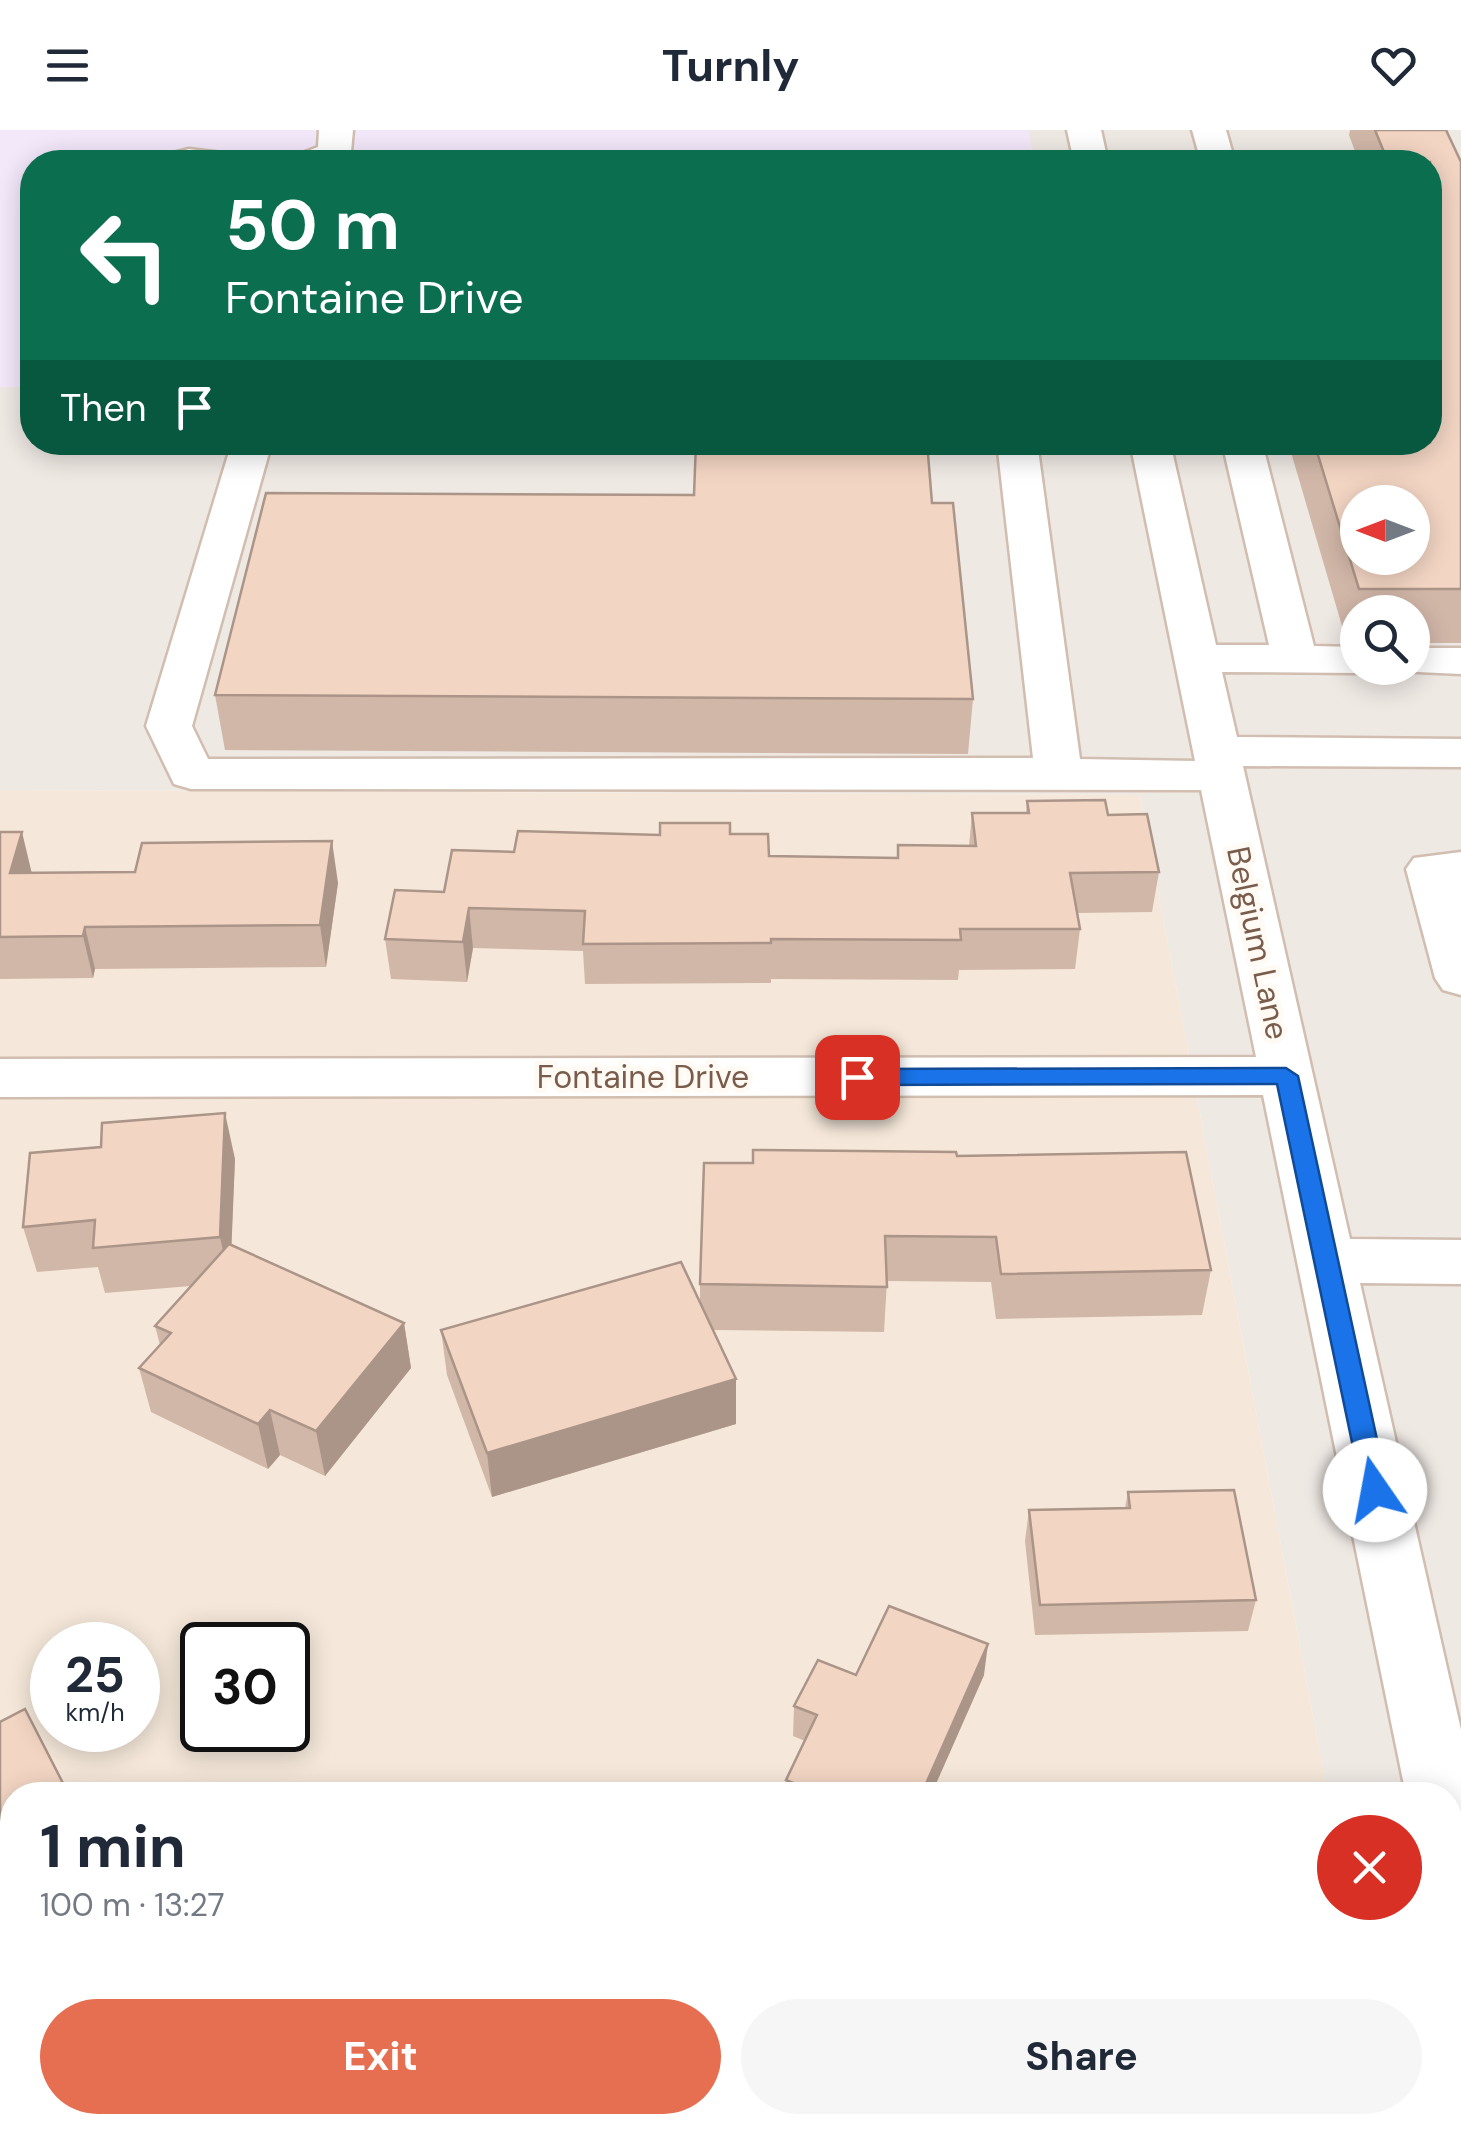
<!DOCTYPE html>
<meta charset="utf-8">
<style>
:root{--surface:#fff;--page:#f6f6f7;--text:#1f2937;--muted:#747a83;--accent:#e76f51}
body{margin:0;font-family:"DM Sans",sans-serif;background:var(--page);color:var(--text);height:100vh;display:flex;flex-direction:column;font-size:38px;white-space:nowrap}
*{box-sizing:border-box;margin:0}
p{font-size:32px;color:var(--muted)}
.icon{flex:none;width:55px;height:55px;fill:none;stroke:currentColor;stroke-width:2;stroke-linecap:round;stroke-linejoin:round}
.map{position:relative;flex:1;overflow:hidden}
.panel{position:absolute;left:0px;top:1652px;width:1462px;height:352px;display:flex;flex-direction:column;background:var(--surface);border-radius:40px 40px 0 0;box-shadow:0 5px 25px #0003}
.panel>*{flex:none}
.top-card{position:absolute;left:20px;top:20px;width:1422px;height:305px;border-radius:40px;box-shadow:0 5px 25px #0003;background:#0b6e4f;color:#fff;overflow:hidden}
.needle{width:65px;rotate:270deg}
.tools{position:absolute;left:1340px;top:355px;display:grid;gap:20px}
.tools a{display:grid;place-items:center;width:90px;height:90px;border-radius:50%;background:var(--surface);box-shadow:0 5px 25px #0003;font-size:50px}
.speed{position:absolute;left:30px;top:1492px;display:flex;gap:20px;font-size:50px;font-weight:700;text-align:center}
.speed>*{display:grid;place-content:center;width:130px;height:130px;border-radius:50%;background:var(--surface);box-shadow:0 5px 25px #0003;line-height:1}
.speed small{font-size:25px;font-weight:400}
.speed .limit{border:5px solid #111;border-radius:15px;background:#fff;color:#111}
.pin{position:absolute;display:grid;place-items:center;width:85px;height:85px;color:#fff;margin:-42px;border-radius:20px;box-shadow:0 5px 15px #0006}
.me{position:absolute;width:110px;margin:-55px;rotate:348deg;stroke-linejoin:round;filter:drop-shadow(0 0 8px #0008)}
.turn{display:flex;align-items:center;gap:35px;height:210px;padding:0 40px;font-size:45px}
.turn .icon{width:130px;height:130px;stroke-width:2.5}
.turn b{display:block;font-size:70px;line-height:85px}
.then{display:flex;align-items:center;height:95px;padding:0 40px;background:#0003;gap:20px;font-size:38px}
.round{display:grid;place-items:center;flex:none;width:105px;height:105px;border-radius:52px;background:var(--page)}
.head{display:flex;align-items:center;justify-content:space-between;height:170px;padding:0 40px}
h1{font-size:60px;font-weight:700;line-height:75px}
.cta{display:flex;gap:20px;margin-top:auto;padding:20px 40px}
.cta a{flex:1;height:115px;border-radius:60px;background:var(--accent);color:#fff;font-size:40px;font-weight:700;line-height:115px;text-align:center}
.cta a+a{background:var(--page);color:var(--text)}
header{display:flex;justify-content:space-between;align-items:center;height:130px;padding:0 40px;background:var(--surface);font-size:45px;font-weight:700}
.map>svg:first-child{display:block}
.residential{fill:#f5e8da;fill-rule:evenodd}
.industrial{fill:#efe9e4;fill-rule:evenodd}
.education{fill:#f3e8fa}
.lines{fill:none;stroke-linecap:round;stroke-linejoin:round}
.minor-casing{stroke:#d1beb0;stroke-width:5}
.minor{fill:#fff;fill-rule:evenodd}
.wall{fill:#d1b7a8}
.shaded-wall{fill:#aa9588}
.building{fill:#f3d5c3;stroke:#aa9588;stroke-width:2.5;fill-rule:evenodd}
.route{fill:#1a73e8;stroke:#114b97;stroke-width:2.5}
.labels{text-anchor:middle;stroke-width:10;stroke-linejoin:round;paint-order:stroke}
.street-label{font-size:32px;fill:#7a5c4d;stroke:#fffaf3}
</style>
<header><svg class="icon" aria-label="menu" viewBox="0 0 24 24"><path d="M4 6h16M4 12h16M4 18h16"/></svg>Turnly<svg class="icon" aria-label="heart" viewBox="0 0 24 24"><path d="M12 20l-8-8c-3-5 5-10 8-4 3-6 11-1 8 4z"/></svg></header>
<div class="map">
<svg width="1461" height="2003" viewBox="0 0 1461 2003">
<rect width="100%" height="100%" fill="#fdf6ec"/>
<path class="residential" d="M0,660l1140,5 188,1000h-1316v327h1378l2,11h-1392zM52,1515h86v85h-86zM202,1515h86v85h-86z"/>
<path class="industrial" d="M1028,0h433v2003h-69l-2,-10 60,-1v-327h-122l-188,-1000 -1140,-5v-403h32v55h1398v-280h-396zM1358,372h54v56h-54zM1358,482h54v56h-54z"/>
<path class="education" d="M0,0h1028l6,32h-1002v225h-32z"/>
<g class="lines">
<g class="minor-casing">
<g id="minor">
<path d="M319,0h34l-2,22 -5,7 -54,3 5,-7 21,-8z"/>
<path d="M1067,0h34l7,32h-34z"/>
<path d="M1192,0h34l9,32h-34z"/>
<path d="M189,19l50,6 5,7h-70l-2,-3 5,-7z"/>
<path d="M232,312h40l-80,284 16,33 825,-1 -36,-316h40l43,317 115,2 -65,-319h40l46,203h53l-47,-203h40l52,204 44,1v21h17l-17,5 -136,-1 15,65 224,2v28l-218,-1 107,473 111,1v44l-101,-1 101,447v193l-11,-4v-124h-44l-143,-700 -1263,2v-38l1256,-2 -55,-267 -1010,-1 -17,-5 -28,-58z"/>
<path d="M1412,518h49v26l-65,-3 -2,-3h18z"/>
<path d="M1461,722v143l-18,-5 -8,-12 -29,-109 8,-11z"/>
<rect x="1450" y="1835" width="11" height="70"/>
</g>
</g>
<use href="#minor" class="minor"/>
</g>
<g class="wall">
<path d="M1350,0h96l15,32v481h-49v-31h-54v31h-11l-59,-201h142v-280h-71l-10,-27z"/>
<path d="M215,565l758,4 -5,55 -743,-4z"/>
<path d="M1027,671l81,14 51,57 -7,40 -75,1 3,16 -5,40 -116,1 -1,10 -187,-1v4l-186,1 -2,-33 -110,-3 -6,34 -76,-3 -6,-40 59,-47 70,-40 146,-17 70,-1 39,22 128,2 1,-13 71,1 3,-33h54z"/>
<path d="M0,702l32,41 306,10 -12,84 -231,2 -2,9 -93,1z"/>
<path d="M101,1017l134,12 -4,86 173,78 7,45 -86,108 -45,-21 -12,14 -117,-57 -12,-44 21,-23 -5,-19 36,-40 -86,7 -7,-26 -61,5 -14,-45z"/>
<path d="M957,1026l254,114 -9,45 -206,4 -5,-37 -104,-1 -3,51 -172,-2 24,94 -244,73 -45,-122 -6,-45 259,-26v-20l53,-121z"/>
<path d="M1128,1362l128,108 -8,31 -213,4 -10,-94 4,-31 96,-2z"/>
<path d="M856,1545h128l-53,120h-145v-15l19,-39 -12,-5 1,-30z"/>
<path d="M684,1992h204l-204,10z"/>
</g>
<g class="shaded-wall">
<path d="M22,702l10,42 -22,-1z"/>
<path d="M332,711l6,42 -12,84 -6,-42z"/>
<path d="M469,778l4,40 -6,34 -4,-40z"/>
<path d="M85,797l10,42 -2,9 -10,-42z"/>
<path d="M225,983l10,46 -5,124 -10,-46z"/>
<path d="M404,1193l7,45 -86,108 -9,-45z"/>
<path d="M736,1249v45l-244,73 -5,-44z"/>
<path d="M270,1280l10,45 -12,14 -10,-45z"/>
<path d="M988,1514l-4,31 -53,120h-10z"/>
<path d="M12,1951v41h12l-14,9 -10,-20v-23z"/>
</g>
<g class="building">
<path d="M1375,0h71l15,32v427h-102l-45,-147h116v-280h-42zM1358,372h54v56h-54z"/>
<path d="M696,312h231l5,61h21l20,196 -758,-4 51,-202 428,2z"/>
<path d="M1105,670l3,15 39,-1 12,58 -89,1 10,56h-120l1,11 -190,-1v4l-188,1 2,-33 -116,-3 -6,34 -78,-3 10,-49 49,2 8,-42 62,2 4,-21 142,4v-12h70v11h38l1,22 129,2v-13l78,1 -4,-33h57l-2,-12z"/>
<path d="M0,702h22l-12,41 125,-1 7,-29 190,-2 -12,84 -235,2 -2,9 -83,1z"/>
<path d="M225,983l-5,124 -127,11 2,-28 -72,7 7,-74 71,-6 1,-24z"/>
<path d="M753,1020l203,2 1,4 229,-4 25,118 -210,4 -5,-37 -111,-1 2,51 -187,-3 4,-121h49z"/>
<path d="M229,1114l175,79 -88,108 -46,-21 -12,14 -119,-56 32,-35 -16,-7z"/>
<path d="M681,1132l55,117 -249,74 -46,-123z"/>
<path d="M1234,1360l22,110 -216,5 -11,-95 101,-2 -2,-16z"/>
<path d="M889,1476l99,38 -67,151h-99l-36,-15 31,-65 -23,-9 24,-46 38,15z"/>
<path d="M25,1579l44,86h-57v286l-12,7v-366z"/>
<path d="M69,1992h328l7,11h-330z"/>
<path d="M938,1996l4,7h-18z"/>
</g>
<path class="route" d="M1286,938l12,8 90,414 -4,7 -9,3 -9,-3 -4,-7 -85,-406 -420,1 -11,-8 11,-8z"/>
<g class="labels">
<g class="street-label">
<text transform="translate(1258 813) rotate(78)" y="11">Belgium Lane</text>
<text x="643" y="958">Fontaine Drive</text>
</g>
</g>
</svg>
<div class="tools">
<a><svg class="needle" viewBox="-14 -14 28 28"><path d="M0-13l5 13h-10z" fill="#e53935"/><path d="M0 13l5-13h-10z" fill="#747a83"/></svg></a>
<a><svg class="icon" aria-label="search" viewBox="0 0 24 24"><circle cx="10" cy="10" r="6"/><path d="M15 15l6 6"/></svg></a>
</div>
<div class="speed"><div>25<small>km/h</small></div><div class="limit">30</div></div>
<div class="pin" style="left:857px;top:947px;background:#d93025"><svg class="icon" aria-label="arrive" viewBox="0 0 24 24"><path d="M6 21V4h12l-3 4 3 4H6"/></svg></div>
<svg class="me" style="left:1375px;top:1360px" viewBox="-20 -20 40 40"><circle r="19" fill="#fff"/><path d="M0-13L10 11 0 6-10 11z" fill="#1a73e8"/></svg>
<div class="top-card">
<div class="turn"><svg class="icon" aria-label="left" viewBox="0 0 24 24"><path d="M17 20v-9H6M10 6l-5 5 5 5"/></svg><div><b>50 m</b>Fontaine Drive</div></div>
<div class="then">Then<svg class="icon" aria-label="arrive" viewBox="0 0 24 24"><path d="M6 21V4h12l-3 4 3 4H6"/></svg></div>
</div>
<section class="panel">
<div class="head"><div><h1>1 min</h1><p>100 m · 13:27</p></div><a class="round" style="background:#d93025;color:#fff"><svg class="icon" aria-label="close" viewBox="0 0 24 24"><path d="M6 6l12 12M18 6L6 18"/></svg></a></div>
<div class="cta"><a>Exit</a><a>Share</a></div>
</section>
</div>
